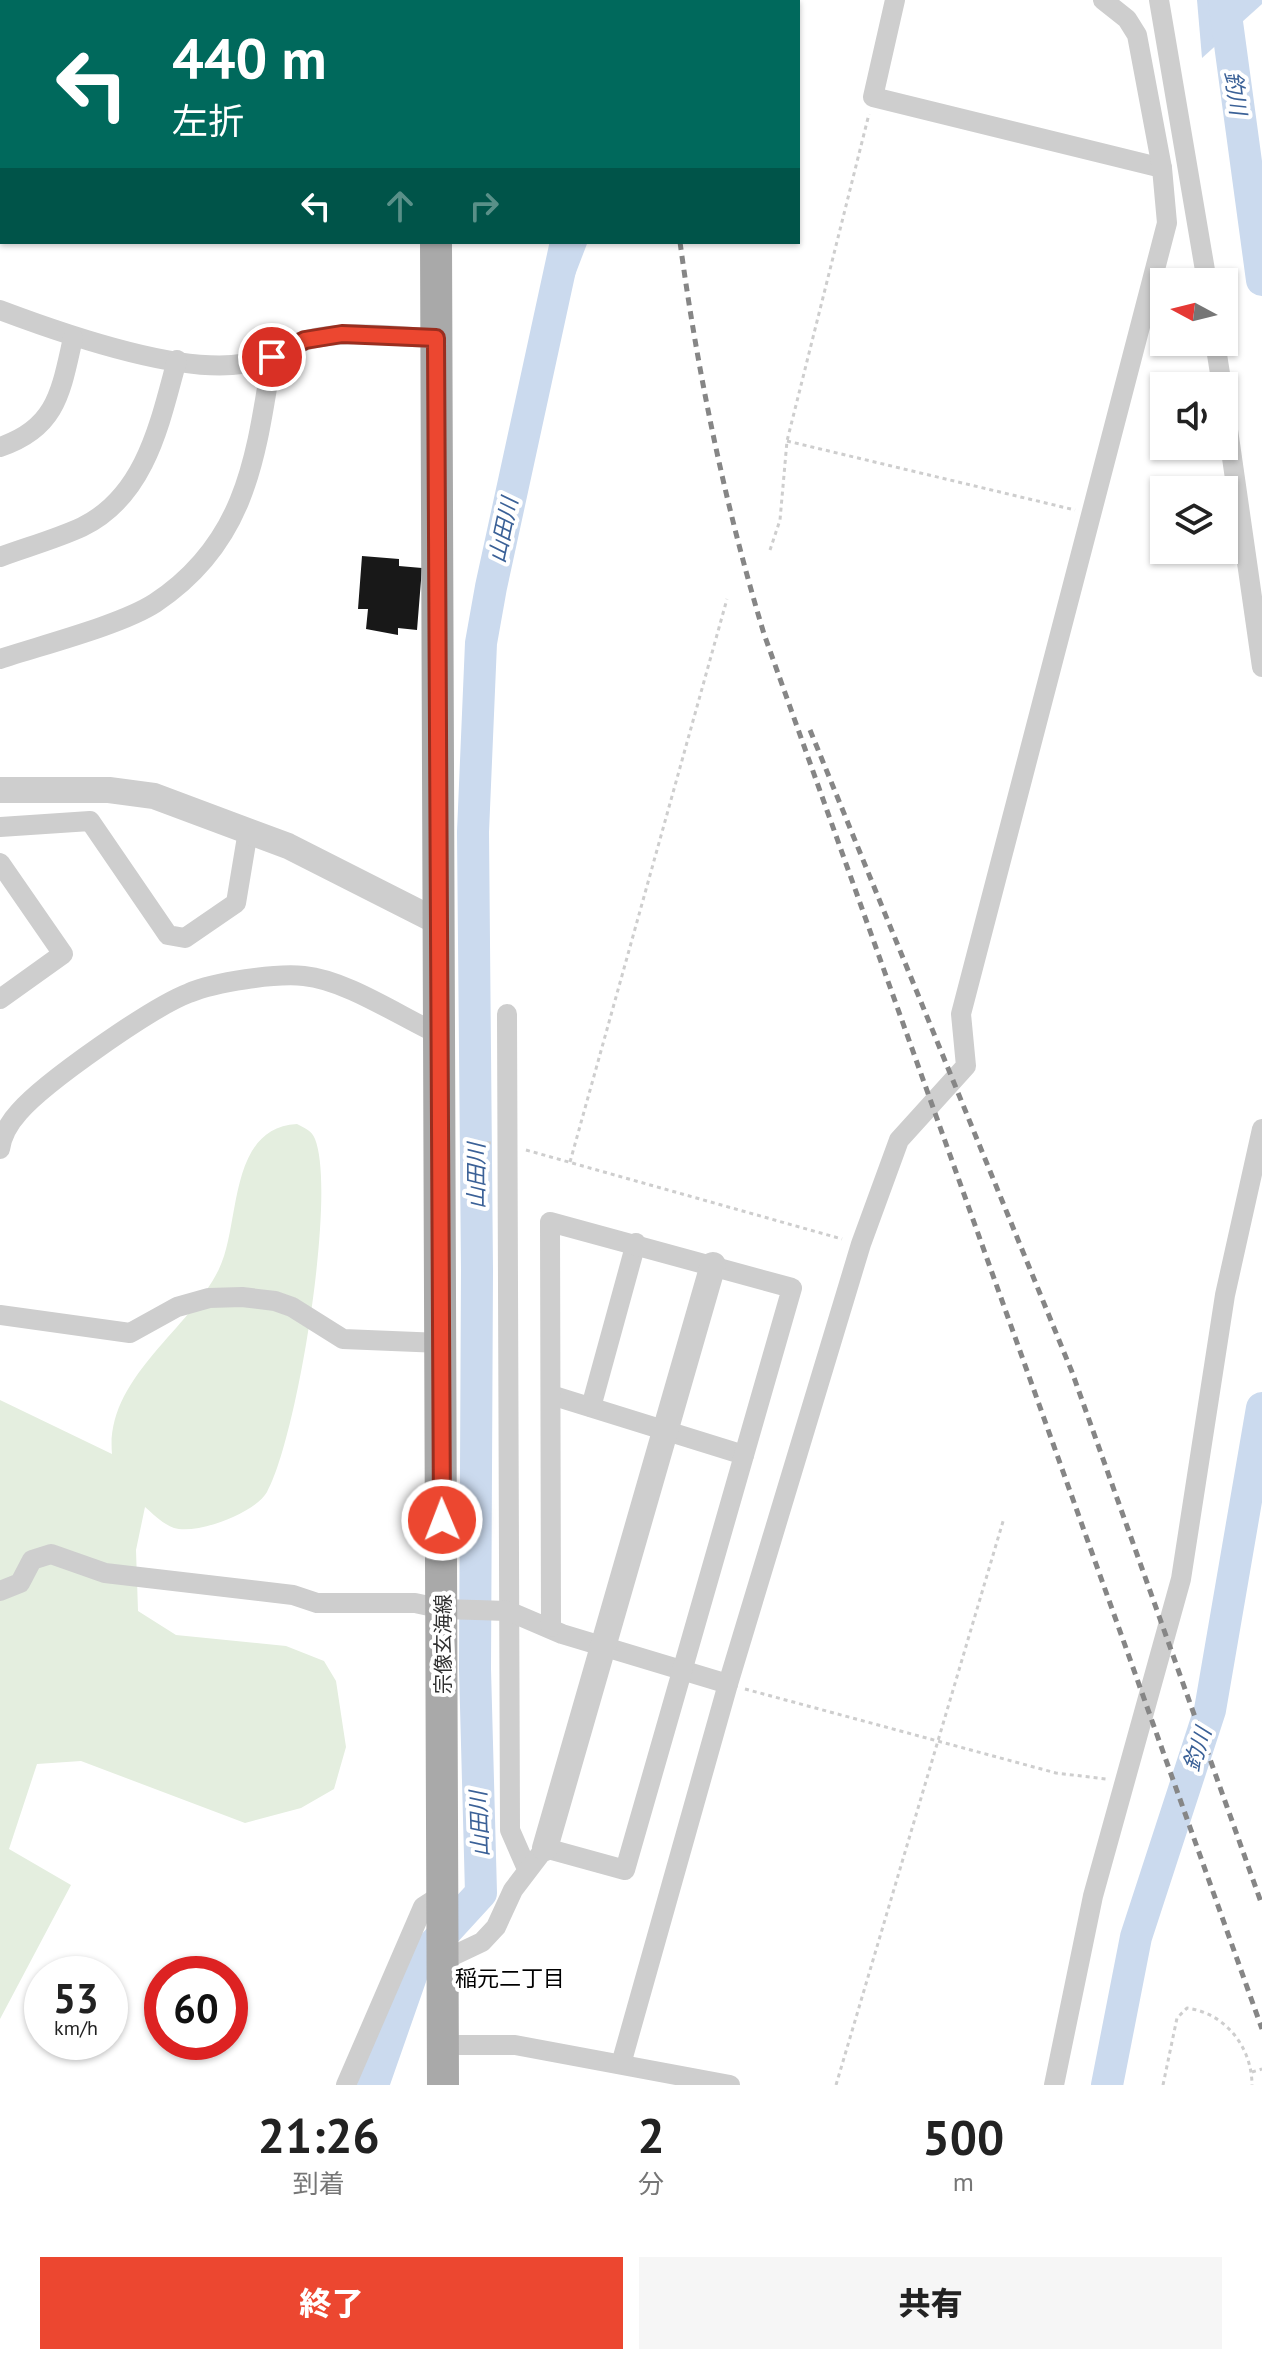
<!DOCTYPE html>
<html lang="ja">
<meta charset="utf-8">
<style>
:root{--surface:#fff;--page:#f6f6f6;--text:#222;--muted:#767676;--accent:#ec4730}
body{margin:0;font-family:"PT Sans","Noto Sans JP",sans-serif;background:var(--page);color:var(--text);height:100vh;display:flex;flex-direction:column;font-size:30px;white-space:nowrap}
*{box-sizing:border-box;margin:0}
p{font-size:26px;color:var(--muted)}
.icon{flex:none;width:44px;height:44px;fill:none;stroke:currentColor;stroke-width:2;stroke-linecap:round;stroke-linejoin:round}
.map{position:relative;height:2085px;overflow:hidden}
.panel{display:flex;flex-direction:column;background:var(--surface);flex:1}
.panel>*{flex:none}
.hud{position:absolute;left:0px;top:0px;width:800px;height:244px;box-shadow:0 2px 6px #0004;background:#00695c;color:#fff;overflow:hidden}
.needle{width:52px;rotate:277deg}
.tools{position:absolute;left:1150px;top:268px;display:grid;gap:16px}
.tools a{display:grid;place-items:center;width:88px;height:88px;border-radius:0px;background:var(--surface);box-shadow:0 2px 6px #0004;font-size:40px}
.speed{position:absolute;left:24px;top:1956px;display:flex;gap:16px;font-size:40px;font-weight:700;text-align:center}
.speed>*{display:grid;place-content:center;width:104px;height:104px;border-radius:50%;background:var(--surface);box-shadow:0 2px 6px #0004;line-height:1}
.speed small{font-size:20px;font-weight:400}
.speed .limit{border:12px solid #d22;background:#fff;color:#111}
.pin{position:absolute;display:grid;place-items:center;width:68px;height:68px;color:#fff;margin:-34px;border:4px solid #fff;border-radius:50%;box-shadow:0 2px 8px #0007}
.me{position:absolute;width:88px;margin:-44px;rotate:359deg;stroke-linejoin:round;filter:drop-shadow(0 0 6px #0008)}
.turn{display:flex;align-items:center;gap:28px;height:168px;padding:0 40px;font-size:36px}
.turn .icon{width:104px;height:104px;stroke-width:2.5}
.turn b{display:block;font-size:56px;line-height:68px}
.lanes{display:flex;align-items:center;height:76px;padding:0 40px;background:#0003;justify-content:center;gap:40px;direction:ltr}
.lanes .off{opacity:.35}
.eta{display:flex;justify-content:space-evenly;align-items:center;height:136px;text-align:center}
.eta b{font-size:48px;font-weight:800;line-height:56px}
.cta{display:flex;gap:16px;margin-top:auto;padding:16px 40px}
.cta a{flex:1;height:92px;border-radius:0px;background:var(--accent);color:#fff;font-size:32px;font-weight:800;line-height:92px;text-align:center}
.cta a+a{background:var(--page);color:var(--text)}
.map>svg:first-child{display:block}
.green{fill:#e4eedf}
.water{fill:#cbdaee}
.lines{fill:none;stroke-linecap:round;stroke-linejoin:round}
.stream{stroke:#cbdaee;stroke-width:5}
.river{stroke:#cbdaee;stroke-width:32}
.building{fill:#181818}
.path{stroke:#cecece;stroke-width:3;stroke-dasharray:4 4;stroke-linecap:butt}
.minor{stroke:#cecece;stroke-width:20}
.tertiary{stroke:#cecece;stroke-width:26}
.secondary{stroke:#bbb;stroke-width:30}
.primary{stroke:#a9a9a9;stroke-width:32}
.rail{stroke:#868686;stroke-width:5;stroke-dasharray:8 6;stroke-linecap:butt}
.route-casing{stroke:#992e1f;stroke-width:20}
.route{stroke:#ec4730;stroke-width:14}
.labels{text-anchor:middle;stroke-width:8;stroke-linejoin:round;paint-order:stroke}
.street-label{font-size:20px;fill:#313131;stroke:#fff}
.water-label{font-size:22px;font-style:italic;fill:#3b6197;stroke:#fff}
.neighbourhood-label{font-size:22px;fill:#000;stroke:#fff}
</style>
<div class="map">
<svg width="1262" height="2085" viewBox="0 0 1262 2085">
<rect width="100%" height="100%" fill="#fff"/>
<path class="green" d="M297,1124c8,4 15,7 18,15 22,55 -18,300 -48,353 -12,21 -70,43 -93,36 -11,-4 -21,-14 -29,-21l-9,43 2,61 38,24 110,11 38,15 12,20 10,66 -12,42 -33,19 -56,15 -164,-62 -44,3 -28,85 62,36 -71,134v-619l112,54c-7,-76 77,-123 107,-185 22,-44 8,-141 78,-145z"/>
<path class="water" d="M1197,0h65v4l-60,54z"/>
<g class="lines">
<g class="stream">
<path d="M633,0v2"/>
<path d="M546,344l39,-102"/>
</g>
<g class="river">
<path d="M555,0l2,2"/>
<path d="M1224,0l38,280"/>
<path d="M373,2085l42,-120 66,-72 -6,-224 2,-399 -4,-438 8,-189 10,-56 75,-345"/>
<path d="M1107,2085l29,-148 74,-227 52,-302"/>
</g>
</g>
<path class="building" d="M362,556l37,3v7l23,2 -5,62 -19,-2v7l-32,-6 2,-20h-10z"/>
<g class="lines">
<g class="path">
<path d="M787,441l288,69"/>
<path d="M770,550l10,-30 7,-79 82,-327"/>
<path d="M463,1141l28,2"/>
<path d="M526,1150l316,89"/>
<path d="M570,1162l157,-563"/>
<path d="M745,1689l311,84 50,6"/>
<path d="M1252,2072l10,-3"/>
<path d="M836,2085l168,-567"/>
<path d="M1163,2085l14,-67 10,-10c38,5 65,39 65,77"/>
</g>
<g class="minor">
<path d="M895,0l-22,97 289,71"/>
<path d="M1159,0l48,282"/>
<path d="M0,310c61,23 167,60 232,55 28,-2 49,-18 75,-25 41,-11 87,-3 129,-2"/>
<path d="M1215,342l7,44"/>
<path d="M1224,402l38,265"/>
<path d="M0,447c57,-19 61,-56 73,-109"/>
<path d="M0,557c27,-10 56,-18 82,-30 64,-31 78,-105 95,-167"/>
<path d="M0,659c42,-14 121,-34 155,-56 92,-61 101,-147 117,-246"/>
<path d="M0,827l90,-6 78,114 17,3 51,-35 12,-72"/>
<path d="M0,863l63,91 -63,45"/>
<path d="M507,1014l3,816 17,39"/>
<path d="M0,1149c2,-14 10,-27 19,-37 26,-30 133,-105 170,-119 26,-11 87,-20 115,-17 42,4 95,40 134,58"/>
<path d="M0,1315l130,18 47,-26 32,-9 33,-1 33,4 17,6 51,32 98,4"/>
<path d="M551,1395l193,60"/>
<path d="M591,1407l45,-164"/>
<path d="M0,1591l20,-8 12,-23 19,-6 54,19 188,22 24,8h98l28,6 65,2 54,23 166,50"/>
<path d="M444,1960l38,-18 14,-15 17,-37 32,-42 80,22 167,-582 -242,-66 1,405"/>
<path d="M445,2045h70l215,40"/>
<path d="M621,2064l107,-380 133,-440 38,-104 67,-74 -5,-52 206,-791 -5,-55 -25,-133 -10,-16 -24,-19"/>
<path d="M346,2085l77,-178 20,-13"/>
<path d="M1054,2085l39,-189 88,-317 44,-284 37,-166"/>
</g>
<g class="tertiary">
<path d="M0,790h109l45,6 134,50 150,76"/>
<path d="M545,1848l168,-583"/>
</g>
<g class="secondary">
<path d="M584,0l2,2"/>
<path d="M702,2v-2"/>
</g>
<g class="primary">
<path d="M436,0v2"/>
<path d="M436,242l7,1843"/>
</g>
<g class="rail">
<path d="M675,0v2"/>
<path d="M680,242c18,133 45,263 84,392l498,1395"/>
<path d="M810,730l262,642 190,533"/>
</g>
</g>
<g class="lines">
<g class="route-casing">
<path id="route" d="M272,357l33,-17 37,-6 94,4 6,1182"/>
</g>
<use href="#route" class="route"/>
</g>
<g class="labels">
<g class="street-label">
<text transform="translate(443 1644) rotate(-90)" y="7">宗像玄海線</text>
</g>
<g class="water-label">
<text transform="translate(1236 93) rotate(82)" y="8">釣川</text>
<text transform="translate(503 530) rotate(-78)" y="8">山田川</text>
<text transform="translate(476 1176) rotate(-90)" y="8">山田川</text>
<text transform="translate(1197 1749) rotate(-72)" y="8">釣川</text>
<text transform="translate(479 1824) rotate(-92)" y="8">山田川</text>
</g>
<g class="neighbourhood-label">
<text x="510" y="1986">稲元二丁目</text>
</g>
</g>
</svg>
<div class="tools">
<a><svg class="needle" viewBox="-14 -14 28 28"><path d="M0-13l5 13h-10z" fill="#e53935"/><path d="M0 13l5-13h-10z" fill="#767676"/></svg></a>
<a><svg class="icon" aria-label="sound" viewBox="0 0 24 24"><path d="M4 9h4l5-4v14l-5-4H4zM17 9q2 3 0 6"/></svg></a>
<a><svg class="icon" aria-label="layers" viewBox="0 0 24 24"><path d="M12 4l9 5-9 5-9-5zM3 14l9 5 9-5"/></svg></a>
</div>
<div class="speed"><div>53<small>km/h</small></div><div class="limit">60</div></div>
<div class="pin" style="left:272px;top:357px;background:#d93025"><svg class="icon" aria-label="arrive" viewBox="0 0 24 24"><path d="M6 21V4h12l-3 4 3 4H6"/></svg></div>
<svg class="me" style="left:442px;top:1520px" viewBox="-20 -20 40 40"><circle r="17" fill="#ec4730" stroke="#fff" stroke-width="3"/><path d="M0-11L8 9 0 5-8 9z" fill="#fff"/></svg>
<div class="hud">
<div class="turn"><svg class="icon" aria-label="left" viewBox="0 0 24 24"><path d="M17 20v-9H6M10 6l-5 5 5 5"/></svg><div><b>440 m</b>左折</div></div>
<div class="lanes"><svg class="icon" aria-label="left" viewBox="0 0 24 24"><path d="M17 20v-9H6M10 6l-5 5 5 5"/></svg><svg class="icon off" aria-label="ahead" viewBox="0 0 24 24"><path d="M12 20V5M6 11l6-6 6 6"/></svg><svg class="icon off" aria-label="right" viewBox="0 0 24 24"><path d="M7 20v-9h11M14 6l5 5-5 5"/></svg></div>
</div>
</div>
<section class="panel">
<div class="eta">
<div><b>21:26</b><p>到着</p></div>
<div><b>2</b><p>分</p></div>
<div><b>500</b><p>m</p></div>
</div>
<div class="cta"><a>終了</a><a>共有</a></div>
</section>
